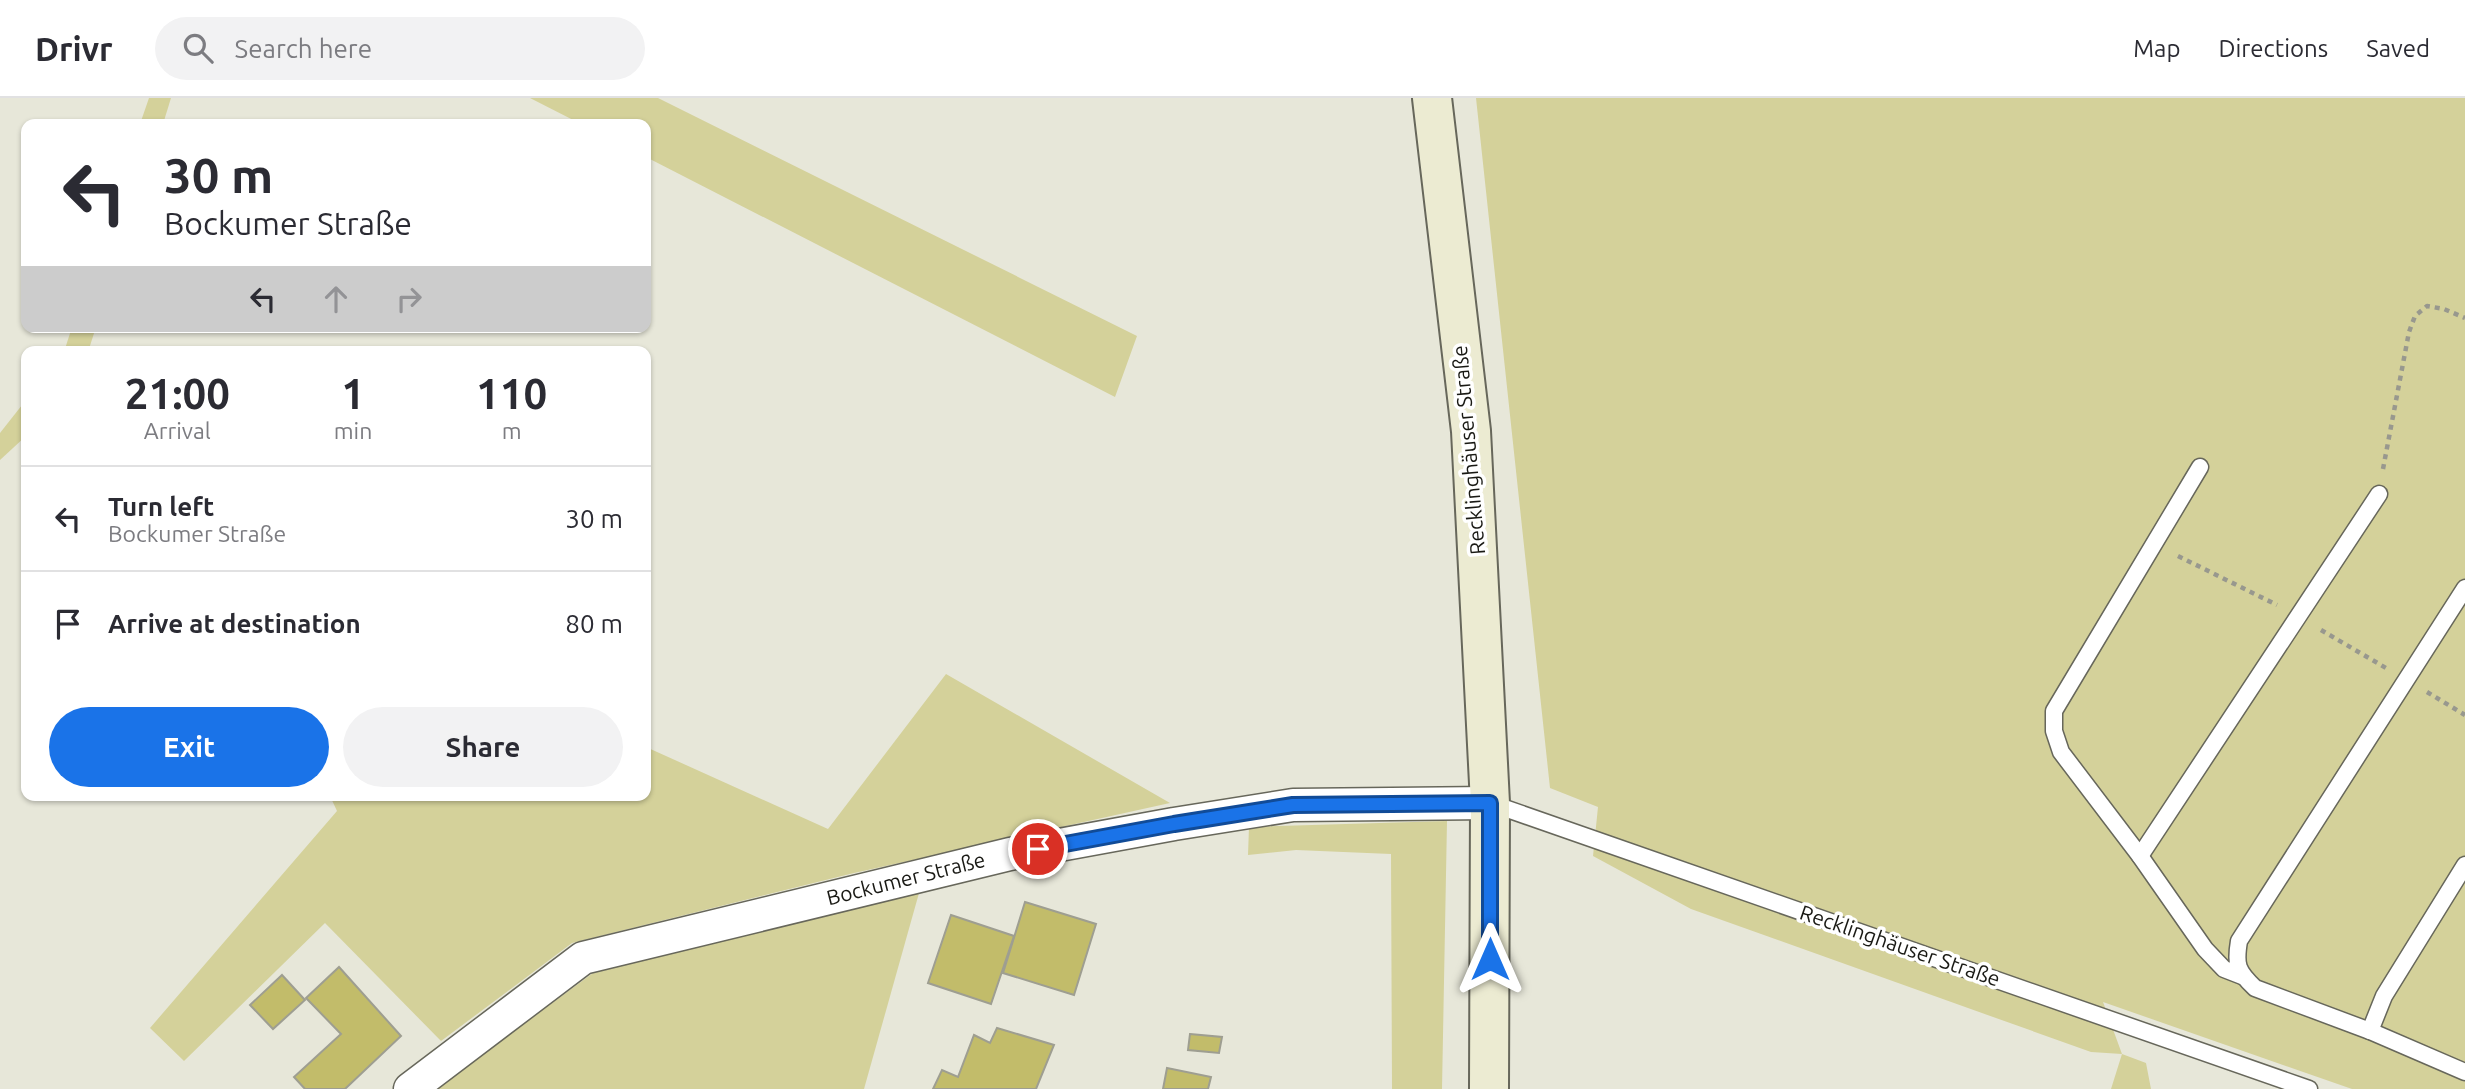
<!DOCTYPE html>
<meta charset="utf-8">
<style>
:root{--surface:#fff;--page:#f2f2f3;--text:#2b2b33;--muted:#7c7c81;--line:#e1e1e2;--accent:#1a73e8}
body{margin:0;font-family:Ubuntu,sans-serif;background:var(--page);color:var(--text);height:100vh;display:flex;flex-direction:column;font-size:26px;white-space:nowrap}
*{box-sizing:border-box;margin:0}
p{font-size:23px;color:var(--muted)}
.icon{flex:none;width:38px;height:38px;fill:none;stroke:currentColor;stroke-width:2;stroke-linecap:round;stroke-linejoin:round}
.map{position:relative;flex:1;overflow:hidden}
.panel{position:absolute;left:21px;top:248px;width:630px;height:455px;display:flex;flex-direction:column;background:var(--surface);border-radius:14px;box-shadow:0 2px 5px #0004}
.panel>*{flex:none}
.banner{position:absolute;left:21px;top:21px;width:630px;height:214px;border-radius:14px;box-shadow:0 2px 5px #0004;background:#fff;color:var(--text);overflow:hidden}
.pin{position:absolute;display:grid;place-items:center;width:60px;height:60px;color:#fff;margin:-30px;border:4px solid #fff;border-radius:50%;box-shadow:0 2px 7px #0007}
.me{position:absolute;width:77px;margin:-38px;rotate:0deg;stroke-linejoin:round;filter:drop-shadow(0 0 5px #0008)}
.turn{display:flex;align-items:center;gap:24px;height:147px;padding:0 28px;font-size:32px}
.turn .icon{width:91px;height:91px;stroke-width:2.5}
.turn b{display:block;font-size:49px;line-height:60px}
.lanes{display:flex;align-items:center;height:66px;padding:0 28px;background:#0003;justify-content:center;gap:35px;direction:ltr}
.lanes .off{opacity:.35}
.eta{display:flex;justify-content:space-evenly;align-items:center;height:119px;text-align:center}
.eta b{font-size:42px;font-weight:700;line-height:49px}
.button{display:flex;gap:14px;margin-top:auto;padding:14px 28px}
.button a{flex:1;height:80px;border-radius:42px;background:var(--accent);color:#fff;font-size:28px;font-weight:700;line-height:80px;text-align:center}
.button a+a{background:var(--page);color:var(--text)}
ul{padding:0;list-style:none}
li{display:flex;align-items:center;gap:21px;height:105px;padding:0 28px;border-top:2px solid var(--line)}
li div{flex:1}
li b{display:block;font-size:26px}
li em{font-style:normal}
header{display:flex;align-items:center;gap:42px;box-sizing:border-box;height:98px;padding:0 35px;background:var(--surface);border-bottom:2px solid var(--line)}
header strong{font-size:33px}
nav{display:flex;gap:38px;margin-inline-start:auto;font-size:24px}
.search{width:490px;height:63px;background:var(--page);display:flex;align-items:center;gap:18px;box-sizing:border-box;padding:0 24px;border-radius:38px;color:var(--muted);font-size:26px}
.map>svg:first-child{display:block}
.green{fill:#d4d19a}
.building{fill:#c2bc6a;stroke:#9e9e91;stroke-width:2}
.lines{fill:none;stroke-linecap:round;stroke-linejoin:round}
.service-casing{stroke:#67675b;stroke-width:19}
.minor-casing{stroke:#67675b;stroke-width:35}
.secondary-casing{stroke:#67675b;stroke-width:42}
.path{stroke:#98988e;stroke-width:4.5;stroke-dasharray:5 5;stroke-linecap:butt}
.service{stroke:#fff;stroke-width:16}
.minor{stroke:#fff;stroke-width:32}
.secondary{stroke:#ecebd2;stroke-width:38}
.route-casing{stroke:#114b97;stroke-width:18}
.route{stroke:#1a73e8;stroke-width:12}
.labels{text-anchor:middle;stroke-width:7;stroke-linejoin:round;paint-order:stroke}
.street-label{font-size:21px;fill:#191914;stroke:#fff}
</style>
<header>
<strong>Drivr</strong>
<div class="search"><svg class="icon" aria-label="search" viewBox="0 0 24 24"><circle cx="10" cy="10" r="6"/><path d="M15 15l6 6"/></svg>Search here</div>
<nav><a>Map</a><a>Directions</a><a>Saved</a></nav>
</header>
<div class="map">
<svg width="2465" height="991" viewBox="0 0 2465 991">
<rect width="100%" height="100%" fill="#e7e7d9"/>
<g class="green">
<path d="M149,0h22l-8,26h-23z"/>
<path d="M530,0h128l479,238 -22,61 -469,-240v-33h-65z"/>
<path d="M1476,0h989v991h-113l-249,-87 19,52 24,9 5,26h-40l11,-35 -31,-2 -400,-143 -98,-53 5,-49 -48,-19z"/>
<path d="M72,229h24l-8,25h-24z"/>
<path d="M26,302v36l-26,24v-27z"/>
<path d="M946,576l224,129 -316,70 -282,70 -131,98 -116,-118 -141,138 -34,-33 187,-217 -7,-15h316v-49l182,82z"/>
<path d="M1447,723l-5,268h-50l-1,-235 -95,-4 -48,5 1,-28z"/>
<path d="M919,795l-55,196h-429l158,-116z"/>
</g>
<g class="building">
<path d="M1025,804l71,22 -22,71 -71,-22z"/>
<path d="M951,817l63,21 -23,68 -63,-21z"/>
<path d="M339,869l62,69 -56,53h-40l-11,-12 47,-43 -35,-36z"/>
<path d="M282,877l23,25 -32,29 -23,-24z"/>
<path d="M997,930l57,17 -18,44h-103l9,-19 16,7 16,-42 16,8z"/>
<path d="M1190,936l32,3 -3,16 -31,-3z"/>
<path d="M1167,970l44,9 -3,12h-45z"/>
</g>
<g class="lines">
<g class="service-casing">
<g id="service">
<path d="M2200,369l-146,244v20l7,21 79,104 65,93 19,20 18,7"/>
<path d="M2465,490l-226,353c-4,24 -2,30 16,47l115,43 95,41"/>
<path d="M1490,705l819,286"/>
<path d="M2140,758l239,-362"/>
<path d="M2370,933l14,-35 81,-131"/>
</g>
</g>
<g class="minor-casing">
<path id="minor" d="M410,991l173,-131 427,-104 164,-30 119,-19 197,-2"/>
</g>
<g class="secondary-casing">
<path id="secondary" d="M1432,0l39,333 19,372 -1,286"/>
</g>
<g class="path">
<path d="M2383,371l26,-137 6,-16 12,-10 17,3 21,9"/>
<path d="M2178,458l99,49"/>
<path d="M2321,532l65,38"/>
<path d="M2427,594l38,23"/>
</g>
<use href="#service" class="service"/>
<use href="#minor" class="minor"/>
<use href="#secondary" class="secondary"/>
</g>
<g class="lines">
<g class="route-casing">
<path id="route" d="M1038,751l136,-25 119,-19 197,-2v156"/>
</g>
<use href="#route" class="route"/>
</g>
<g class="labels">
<g class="street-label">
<text transform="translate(1469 352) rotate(-95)" y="7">Recklinghäuser Straße</text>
<text transform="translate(906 781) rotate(-14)" y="7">Bockumer Straße</text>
<text transform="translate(1900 848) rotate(19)" y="7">Recklinghäuser Straße</text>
</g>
</g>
</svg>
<div class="pin" style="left:1038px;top:751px;background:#d93025"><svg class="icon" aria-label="arrive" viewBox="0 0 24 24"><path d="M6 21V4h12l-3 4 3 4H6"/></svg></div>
<svg class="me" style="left:1490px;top:861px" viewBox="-20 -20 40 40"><path d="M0-17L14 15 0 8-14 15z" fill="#1a73e8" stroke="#fff" stroke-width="4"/></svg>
<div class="banner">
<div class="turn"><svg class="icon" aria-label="left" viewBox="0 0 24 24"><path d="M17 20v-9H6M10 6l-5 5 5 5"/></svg><div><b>30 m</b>Bockumer Straße</div></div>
<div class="lanes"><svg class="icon" aria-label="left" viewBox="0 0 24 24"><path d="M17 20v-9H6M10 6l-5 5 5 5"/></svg><svg class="icon off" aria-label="ahead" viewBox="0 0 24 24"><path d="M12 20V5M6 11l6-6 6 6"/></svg><svg class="icon off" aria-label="right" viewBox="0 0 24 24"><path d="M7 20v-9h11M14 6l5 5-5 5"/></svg></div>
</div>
<section class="panel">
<div class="eta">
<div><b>21:00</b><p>Arrival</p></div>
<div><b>1</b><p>min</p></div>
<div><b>110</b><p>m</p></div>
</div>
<ul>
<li><svg class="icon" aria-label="left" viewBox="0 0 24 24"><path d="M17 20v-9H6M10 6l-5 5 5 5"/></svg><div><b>Turn left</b><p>Bockumer Straße</p></div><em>30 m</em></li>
<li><svg class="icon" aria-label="arrive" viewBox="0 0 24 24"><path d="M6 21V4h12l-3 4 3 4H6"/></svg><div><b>Arrive at destination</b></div><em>80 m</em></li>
</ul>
<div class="button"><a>Exit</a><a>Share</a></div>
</section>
</div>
